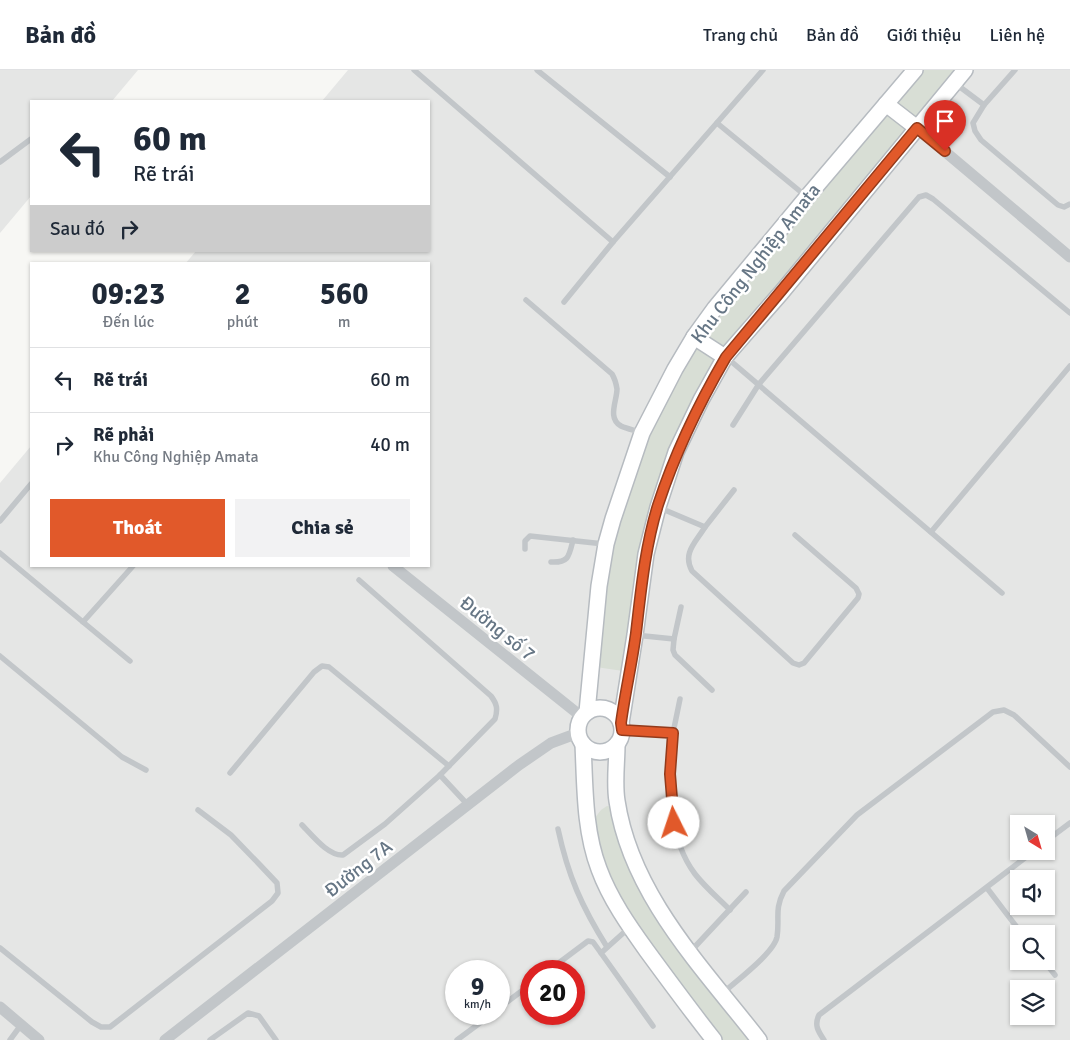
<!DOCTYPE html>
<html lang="vi">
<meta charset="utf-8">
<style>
:root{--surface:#fff;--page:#f2f2f3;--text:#1f2937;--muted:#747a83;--line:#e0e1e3;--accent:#e1592a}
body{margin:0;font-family:Signika,sans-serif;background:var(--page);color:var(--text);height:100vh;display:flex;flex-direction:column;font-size:19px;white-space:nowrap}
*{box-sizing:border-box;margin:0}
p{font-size:16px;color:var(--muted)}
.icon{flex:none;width:28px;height:28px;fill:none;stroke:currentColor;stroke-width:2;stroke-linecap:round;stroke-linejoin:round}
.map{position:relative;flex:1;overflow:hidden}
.details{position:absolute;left:30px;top:192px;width:400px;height:305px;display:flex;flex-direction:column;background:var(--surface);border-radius:0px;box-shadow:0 1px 4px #0004}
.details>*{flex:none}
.banner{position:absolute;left:30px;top:30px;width:400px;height:152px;border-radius:0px;box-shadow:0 1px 4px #0004;background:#fff;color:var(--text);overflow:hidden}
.needle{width:32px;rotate:143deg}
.controls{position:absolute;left:1010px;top:745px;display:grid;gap:10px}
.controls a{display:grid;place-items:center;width:45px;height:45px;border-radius:0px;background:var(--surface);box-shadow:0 1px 4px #0004;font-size:25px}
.speed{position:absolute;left:445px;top:890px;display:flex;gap:10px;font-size:25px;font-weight:700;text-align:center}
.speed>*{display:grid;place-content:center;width:65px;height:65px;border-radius:50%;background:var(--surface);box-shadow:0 1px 4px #0004;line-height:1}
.speed small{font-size:12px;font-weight:400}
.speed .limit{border:8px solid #d22;background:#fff;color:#111}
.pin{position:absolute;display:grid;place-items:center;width:42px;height:42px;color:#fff;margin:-51px -21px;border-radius:50% 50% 50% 0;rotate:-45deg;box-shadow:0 0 5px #0007}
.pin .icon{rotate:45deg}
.me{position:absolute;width:55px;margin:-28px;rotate:356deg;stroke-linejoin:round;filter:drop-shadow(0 0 4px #0008)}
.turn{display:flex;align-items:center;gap:18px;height:105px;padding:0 20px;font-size:22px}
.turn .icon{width:65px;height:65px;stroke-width:2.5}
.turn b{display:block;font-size:35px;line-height:42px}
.then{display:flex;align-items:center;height:48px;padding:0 20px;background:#0003;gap:10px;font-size:19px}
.eta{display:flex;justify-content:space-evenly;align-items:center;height:85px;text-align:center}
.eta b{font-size:30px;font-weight:800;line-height:35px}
.primary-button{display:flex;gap:10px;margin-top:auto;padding:10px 20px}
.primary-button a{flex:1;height:58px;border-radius:0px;background:var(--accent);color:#fff;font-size:20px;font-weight:800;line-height:58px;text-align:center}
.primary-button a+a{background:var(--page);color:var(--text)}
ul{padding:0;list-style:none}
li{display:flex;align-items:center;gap:15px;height:65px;padding:0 20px;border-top:1px solid var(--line)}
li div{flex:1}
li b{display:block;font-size:19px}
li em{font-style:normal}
header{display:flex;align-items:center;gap:30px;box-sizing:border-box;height:70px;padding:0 25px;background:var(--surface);border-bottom:1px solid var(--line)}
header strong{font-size:24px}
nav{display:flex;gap:28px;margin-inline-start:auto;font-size:18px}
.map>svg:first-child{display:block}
.built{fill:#e5e6e5;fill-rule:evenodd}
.green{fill:#d8ded5}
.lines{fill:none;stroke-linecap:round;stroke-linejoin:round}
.secondary-casing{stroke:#b6bbc0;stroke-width:18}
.lane{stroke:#c2c6c9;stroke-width:5.5}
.street{stroke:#c2c6c9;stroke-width:11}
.secondary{stroke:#fff;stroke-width:15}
.route-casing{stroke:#923a1b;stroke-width:12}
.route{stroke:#e1592a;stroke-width:9}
.labels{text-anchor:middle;stroke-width:5;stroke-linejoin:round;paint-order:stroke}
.street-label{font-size:19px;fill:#667685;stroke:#fff}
</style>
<header>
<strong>Bản đồ</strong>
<nav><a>Trang chủ</a><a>Bản đồ</a><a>Giới thiệu</a><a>Liên hệ</a></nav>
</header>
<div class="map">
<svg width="1070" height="970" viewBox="0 0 1070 970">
<rect width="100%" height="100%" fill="#f7f7f4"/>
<g class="built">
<path d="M0,0h138l-26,31h-81v95l-31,37z"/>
<path d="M348,0h722v970h-1070v-557l31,-37v120h398v-302h-244l11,-13h233v-150h-107zM1019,754h27v27h-27zM1019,809h27v27h-27zM1019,864h27v27h-27zM456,901h43v43h-43zM531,901h43v43h-43zM1019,919h27v27h-27z"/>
</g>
<g class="green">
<path d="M923,0h34l-42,52 -21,-17z"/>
<path d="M889,40l22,17 -188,224 -22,-14 19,-26z"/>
<path d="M697,273l22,14 -49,94 -47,220 -27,-4 16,-122 36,-110z"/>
<path d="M607,736l5,1 10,37 129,196h-30l-87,-116 -30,-57 -10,-48 7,-9z"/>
</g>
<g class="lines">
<g class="secondary-casing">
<g id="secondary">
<path d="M886,34l31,24"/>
<path d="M694,267l31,20"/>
<circle cx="600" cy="660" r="22"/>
<path d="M587,642l12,-126 7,-42 7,-25 29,-86 33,-64 19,-32 21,-29 92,-111 108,-127"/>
<path d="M621,653l14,-88 11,-81 12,-47 18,-55 25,-52 24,-43 56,-64 184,-223"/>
<path d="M583,674c2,41 1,86 16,125 11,30 30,57 48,82 22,30 44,60 67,89"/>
<path d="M617,674c0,19 -3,39 0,57 14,94 86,167 142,239"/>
</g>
</g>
<g class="lane">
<path d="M414,0l199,172 150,-172"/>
<path d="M537,0l133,107"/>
<path d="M956,14l28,21 -11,18 2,8 6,9 77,65 6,2 6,-3"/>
<path d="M984,35l31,-35"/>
<path d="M717,53l90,74"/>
<path d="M0,92l31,-23"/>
<path d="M526,230l86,74c3,5 4,9 5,15 0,12 -10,29 4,37 6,3 13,4 19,6"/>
<path d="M564,232l49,-60"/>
<path d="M726,287l276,236"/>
<path d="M733,355l26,-41 160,-187 7,-2 7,4 137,114"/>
<path d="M660,438l45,19c-9,15 -23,26 -13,44l101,92 6,2 5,-2 54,-65 1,-4 -3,-6 -61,-53"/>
<path d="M0,451l31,-37"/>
<path d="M705,457l29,-37"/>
<path d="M931,462l139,-166"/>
<path d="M525,479v-8l5,-5 74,8"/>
<path d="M0,483l83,69"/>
<path d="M551,492c18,1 18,-6 22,-22"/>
<path d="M359,510l132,116c6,8 7,13 4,23l-55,56 28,30"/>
<path d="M635,565l39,4 7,-32"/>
<path d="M674,569l-1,11 2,5 37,35"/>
<path d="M0,586l122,101 24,13"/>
<path d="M130,591l-47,-39 50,-56"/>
<path d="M622,660l51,3c-2,47 -8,101 22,141 10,13 23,24 35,36"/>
<path d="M673,663l7,-34"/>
<path d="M230,703l84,-101 8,-6 7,1 120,99"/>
<path d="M302,755c10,10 26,31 41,30l42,-31 55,-49"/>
<path d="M558,759c10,47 24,78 49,118"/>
<path d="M1046,771l24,-18"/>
<path d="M987,818l35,46"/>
<path d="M630,857l-29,26 52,73"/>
<path d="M0,878l92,74 9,5h9l162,-126 6,-8 -1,-10 -17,-18 -29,-30 -33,-25"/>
<path d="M690,882l56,-60"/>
<path d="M1044,891l11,14"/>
<path d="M548,901l40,-30 5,1 8,11"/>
<path d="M723,923c13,-12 51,-40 54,-56 3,-19 -3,-27 7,-46l73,-76 136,-103 11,-2 10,5 56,52"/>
<path d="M499,938l32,-24"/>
<path d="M10,970l11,-15"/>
<path d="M210,970l38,-27 11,3 17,24"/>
<path d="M457,970l35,-26"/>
<path d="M824,970c-6,-9 -10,-15 -5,-25l215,-164"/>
</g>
<g class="street">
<path d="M917,58l153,129"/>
<path d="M393,496l189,151"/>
<path d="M0,937l39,33"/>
<path d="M165,970l354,-275 32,-22 27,-10"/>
</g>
<use href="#secondary" class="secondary"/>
</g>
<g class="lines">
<g class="route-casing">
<path id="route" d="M674,753l-4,-49 3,-41 -51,-3 -1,-7c4,-30 11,-60 15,-90 5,-43 9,-86 22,-128 17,-52 40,-100 68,-148l191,-229 28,23"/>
</g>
<use href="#route" class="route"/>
</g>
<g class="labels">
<g class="street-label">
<text transform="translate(755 193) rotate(-52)" y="7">Khu Công Nghiệp Amata</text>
<text transform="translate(498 558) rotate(39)" y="7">Đường số 7</text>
<text transform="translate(358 798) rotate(-38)" y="7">Đường 7A</text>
</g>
</g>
</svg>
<div class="controls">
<a><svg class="needle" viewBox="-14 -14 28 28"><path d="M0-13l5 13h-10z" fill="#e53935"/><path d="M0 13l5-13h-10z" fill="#747a83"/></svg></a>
<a><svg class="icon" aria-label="sound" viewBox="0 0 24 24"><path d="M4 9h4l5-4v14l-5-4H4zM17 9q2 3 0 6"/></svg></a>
<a><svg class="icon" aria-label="search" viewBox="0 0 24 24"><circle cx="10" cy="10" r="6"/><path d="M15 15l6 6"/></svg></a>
<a><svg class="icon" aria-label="layers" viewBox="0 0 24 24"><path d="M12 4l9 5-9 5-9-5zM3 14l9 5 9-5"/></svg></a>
</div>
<div class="speed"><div>9<small>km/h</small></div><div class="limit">20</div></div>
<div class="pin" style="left:945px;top:81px;background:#d93025"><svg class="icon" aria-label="arrive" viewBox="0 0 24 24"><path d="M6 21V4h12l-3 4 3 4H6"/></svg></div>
<svg class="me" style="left:674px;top:753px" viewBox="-20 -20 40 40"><circle r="19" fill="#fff"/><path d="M0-13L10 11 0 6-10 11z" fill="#e1592a"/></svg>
<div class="banner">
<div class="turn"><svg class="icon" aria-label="left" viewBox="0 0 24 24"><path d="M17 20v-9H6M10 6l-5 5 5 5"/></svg><div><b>60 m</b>Rẽ trái</div></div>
<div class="then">Sau đó<svg class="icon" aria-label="right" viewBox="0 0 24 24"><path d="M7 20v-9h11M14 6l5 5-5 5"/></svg></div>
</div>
<section class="details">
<div class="eta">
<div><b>09:23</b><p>Đến lúc</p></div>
<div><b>2</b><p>phút</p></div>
<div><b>560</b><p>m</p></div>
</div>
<ul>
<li><svg class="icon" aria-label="left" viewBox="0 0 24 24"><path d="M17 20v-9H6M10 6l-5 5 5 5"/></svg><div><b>Rẽ trái</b></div><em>60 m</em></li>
<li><svg class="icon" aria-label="right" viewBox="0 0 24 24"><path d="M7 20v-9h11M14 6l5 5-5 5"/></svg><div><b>Rẽ phải</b><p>Khu Công Nghiệp Amata</p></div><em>40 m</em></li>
</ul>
<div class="primary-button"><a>Thoát</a><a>Chia sẻ</a></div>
</section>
</div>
